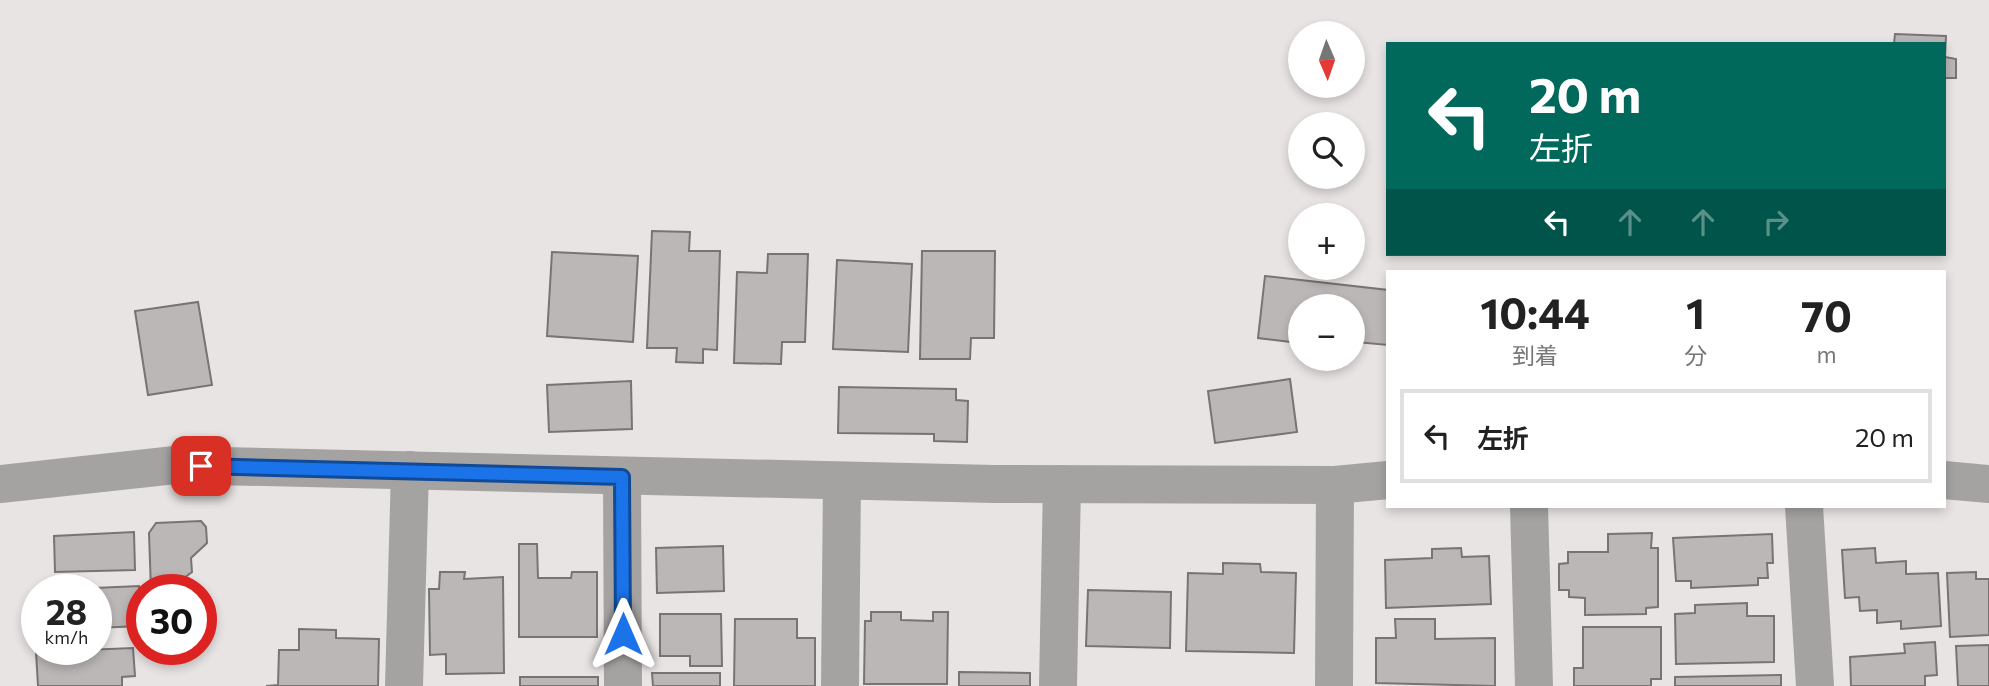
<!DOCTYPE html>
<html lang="ja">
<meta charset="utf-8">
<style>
:root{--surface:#fff;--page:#f6f6f6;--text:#222;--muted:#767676;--line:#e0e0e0}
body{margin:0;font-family:Commissioner,"Noto Sans JP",sans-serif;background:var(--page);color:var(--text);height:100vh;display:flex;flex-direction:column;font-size:26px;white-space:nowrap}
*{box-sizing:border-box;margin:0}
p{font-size:23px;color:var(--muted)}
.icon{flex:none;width:38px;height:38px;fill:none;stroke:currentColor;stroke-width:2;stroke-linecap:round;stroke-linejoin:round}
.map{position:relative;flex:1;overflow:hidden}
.side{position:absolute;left:1386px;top:270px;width:560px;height:238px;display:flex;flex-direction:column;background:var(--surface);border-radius:0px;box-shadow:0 4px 10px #0003}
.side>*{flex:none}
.guide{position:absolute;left:1386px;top:42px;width:560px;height:214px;border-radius:0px;box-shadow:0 4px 10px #0003;background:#00695c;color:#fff;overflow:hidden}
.needle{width:46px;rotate:178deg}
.tools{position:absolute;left:1288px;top:21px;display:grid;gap:14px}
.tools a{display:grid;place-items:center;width:77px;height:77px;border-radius:50%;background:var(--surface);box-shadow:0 4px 10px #0003;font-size:35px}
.speed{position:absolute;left:21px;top:574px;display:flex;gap:14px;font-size:35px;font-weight:700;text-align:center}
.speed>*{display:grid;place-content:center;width:91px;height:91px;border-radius:50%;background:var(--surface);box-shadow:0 4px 10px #0003;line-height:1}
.speed small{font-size:18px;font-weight:400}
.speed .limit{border:10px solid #d22;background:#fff;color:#111}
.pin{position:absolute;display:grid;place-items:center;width:60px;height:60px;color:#fff;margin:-30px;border-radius:14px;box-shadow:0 4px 10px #0006}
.me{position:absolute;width:77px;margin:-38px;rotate:0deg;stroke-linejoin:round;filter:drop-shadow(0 0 5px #0008)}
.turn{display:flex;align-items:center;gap:24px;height:147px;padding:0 28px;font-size:32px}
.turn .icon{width:91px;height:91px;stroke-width:2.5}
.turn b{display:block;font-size:49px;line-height:60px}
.lanes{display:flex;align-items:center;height:66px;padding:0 28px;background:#0003;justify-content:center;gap:35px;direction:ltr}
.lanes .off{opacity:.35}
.eta{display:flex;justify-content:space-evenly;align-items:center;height:119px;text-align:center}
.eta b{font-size:42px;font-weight:700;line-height:49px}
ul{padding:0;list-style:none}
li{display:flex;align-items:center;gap:21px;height:94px;margin:0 14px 10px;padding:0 14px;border:4px solid var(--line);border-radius:0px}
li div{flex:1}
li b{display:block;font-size:26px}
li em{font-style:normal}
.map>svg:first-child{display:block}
.building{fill:#bcb7b7;stroke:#787474;stroke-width:2}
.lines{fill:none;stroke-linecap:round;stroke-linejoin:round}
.street{stroke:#a5a2a2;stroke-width:38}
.route-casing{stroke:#114b97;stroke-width:18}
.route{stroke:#1a73e8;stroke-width:12}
</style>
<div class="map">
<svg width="1989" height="686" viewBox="0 0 1989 686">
<rect width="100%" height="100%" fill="#e9e4e4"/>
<g class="building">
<path d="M1895,34l51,2 -1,21 11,2v19h-12v-34h-50z"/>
<path d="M652,231l38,1 -1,19h31l-3,99 -14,-1v14l-27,-1 1,-14h-30z"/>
<path d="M922,251h73l-1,87h-23l-1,21h-50z"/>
<path d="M552,252l86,4 -5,86 -86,-6z"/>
<path d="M768,254h40l-3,88h-23l-1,22 -47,-1 3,-91 30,1z"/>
<path d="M837,260l75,4 -4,88 -75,-3z"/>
<path d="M1265,276l123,14v55l-32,-3v7h-3v-43h-53v37l-42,-5z"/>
<path d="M198,302l14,83 -64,10 -13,-84z"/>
<path d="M1290,379l7,53 -82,11 -7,-52z"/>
<path d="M631,381l1,48 -83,3 -2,-47z"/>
<path d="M839,387l117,2v11l12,1 -1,41 -33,-1v-7l-96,-1z"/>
<path d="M201,521l5,6 1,16 -16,15 1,14 -12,9v9h-29l-2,-57 7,-10z"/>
<path d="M134,532l1,38 -80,2 -1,-36z"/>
<path d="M1652,533l-1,15h7v59l-12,1v6l-61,1v-17l-16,-1v-7h-10v-26l9,-1v-11h40v-18z"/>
<path d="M1772,534l1,29h-6l1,15h-10v7l-67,3v-7h-15l-3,-43z"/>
<path d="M519,544h18l1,34h33l1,-6h25v65h-78z"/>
<path d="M723,546l1,45 -67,2 -1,-45z"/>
<path d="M1461,548l1,9 27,-1 2,48 -105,4 -1,-48 47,-2v-9z"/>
<path d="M1875,548l1,15 30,-2v13l32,-1 3,53 -40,3v-8l-24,2v-13l-17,1 -1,-14 -14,1 -3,-48z"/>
<path d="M1223,563l37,1 1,8 35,1 -2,80 -108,-2 2,-78 35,1z"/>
<path d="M440,572h25l-1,7 39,-2 1,96 -58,1v-20l-16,1 -1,-66h10z"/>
<path d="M1976,572v7h13v56l-39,2 -3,-64z"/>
<path d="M139,586l1,40 -44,2v-38h-48z"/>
<path d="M1088,590l83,2 -1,56 -84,-2z"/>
<path d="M1747,603v13h27v46l-98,2 -1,-50 20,-1v-8z"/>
<path d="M871,612h30v8l32,1v-9h15l-1,72h-83l1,-63h6z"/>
<path d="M660,614h61l1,52h-32v-10h-30z"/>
<path d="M735,619h62v19h18v48h-81z"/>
<path d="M1395,619h40v20l60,-1v48l-119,-3v-45h20z"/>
<path d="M1583,627h78v52h-10v7h-77v-18h9z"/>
<path d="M299,629l37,1v8l43,1 -1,47h-112l12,-1 1,-35h20z"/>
<path d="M1935,642l2,33 -12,1v10h-74l-1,-29 55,-4 -1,-9z"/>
<path d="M1989,645v41h-31l-2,-40z"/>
<path d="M133,648l2,28 -13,1v9h-84l-2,-34z"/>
<path d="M959,672l71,1v13h-71z"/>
<path d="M652,673h68v13h-67z"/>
<path d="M1781,675v11h-106v-9z"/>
<rect x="520" y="677" width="78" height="9"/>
</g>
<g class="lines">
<g class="street">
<path d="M622,477l1,209"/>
<path d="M1944,480l45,4"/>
<path d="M0,484l175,-19 819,19 341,1 53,-5"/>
<path d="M1529,506l5,180"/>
<path d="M1804,506l11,180"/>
<path d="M404,686l6,-216"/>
<path d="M840,686l2,-205"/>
<path d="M1058,686l4,-202"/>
<path d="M1334,686l1,-201"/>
</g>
</g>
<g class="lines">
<g class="route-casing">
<path id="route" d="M201,466l421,11 1,157"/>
</g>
<use href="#route" class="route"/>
</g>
</svg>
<div class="tools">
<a><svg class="needle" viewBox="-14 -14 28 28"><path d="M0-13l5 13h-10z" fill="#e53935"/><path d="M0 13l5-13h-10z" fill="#767676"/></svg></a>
<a><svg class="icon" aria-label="search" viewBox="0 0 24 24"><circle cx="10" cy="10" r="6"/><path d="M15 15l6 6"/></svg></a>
<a>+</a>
<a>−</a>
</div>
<div class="speed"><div>28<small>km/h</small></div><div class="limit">30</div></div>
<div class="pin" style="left:201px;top:466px;background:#d93025"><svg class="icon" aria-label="arrive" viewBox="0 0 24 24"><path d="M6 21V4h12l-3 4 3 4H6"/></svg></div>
<svg class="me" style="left:623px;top:634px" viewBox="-20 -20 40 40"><path d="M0-17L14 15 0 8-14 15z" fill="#1a73e8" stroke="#fff" stroke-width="4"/></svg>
<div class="guide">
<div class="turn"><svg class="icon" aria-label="left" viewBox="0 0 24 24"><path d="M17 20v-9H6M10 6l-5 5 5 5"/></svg><div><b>20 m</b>左折</div></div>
<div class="lanes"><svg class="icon" aria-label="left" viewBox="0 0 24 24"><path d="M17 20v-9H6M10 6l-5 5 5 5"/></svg><svg class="icon off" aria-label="ahead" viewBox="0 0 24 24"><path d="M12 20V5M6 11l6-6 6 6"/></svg><svg class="icon off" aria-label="ahead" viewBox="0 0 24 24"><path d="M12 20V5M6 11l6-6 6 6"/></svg><svg class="icon off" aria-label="right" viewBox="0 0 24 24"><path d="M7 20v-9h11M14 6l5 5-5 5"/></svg></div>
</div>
<section class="side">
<div class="eta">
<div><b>10:44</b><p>到着</p></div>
<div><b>1</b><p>分</p></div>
<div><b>70</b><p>m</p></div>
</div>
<ul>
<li><svg class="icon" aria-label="left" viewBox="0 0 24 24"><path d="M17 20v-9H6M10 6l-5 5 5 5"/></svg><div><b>左折</b></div><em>20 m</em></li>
</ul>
</section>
</div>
